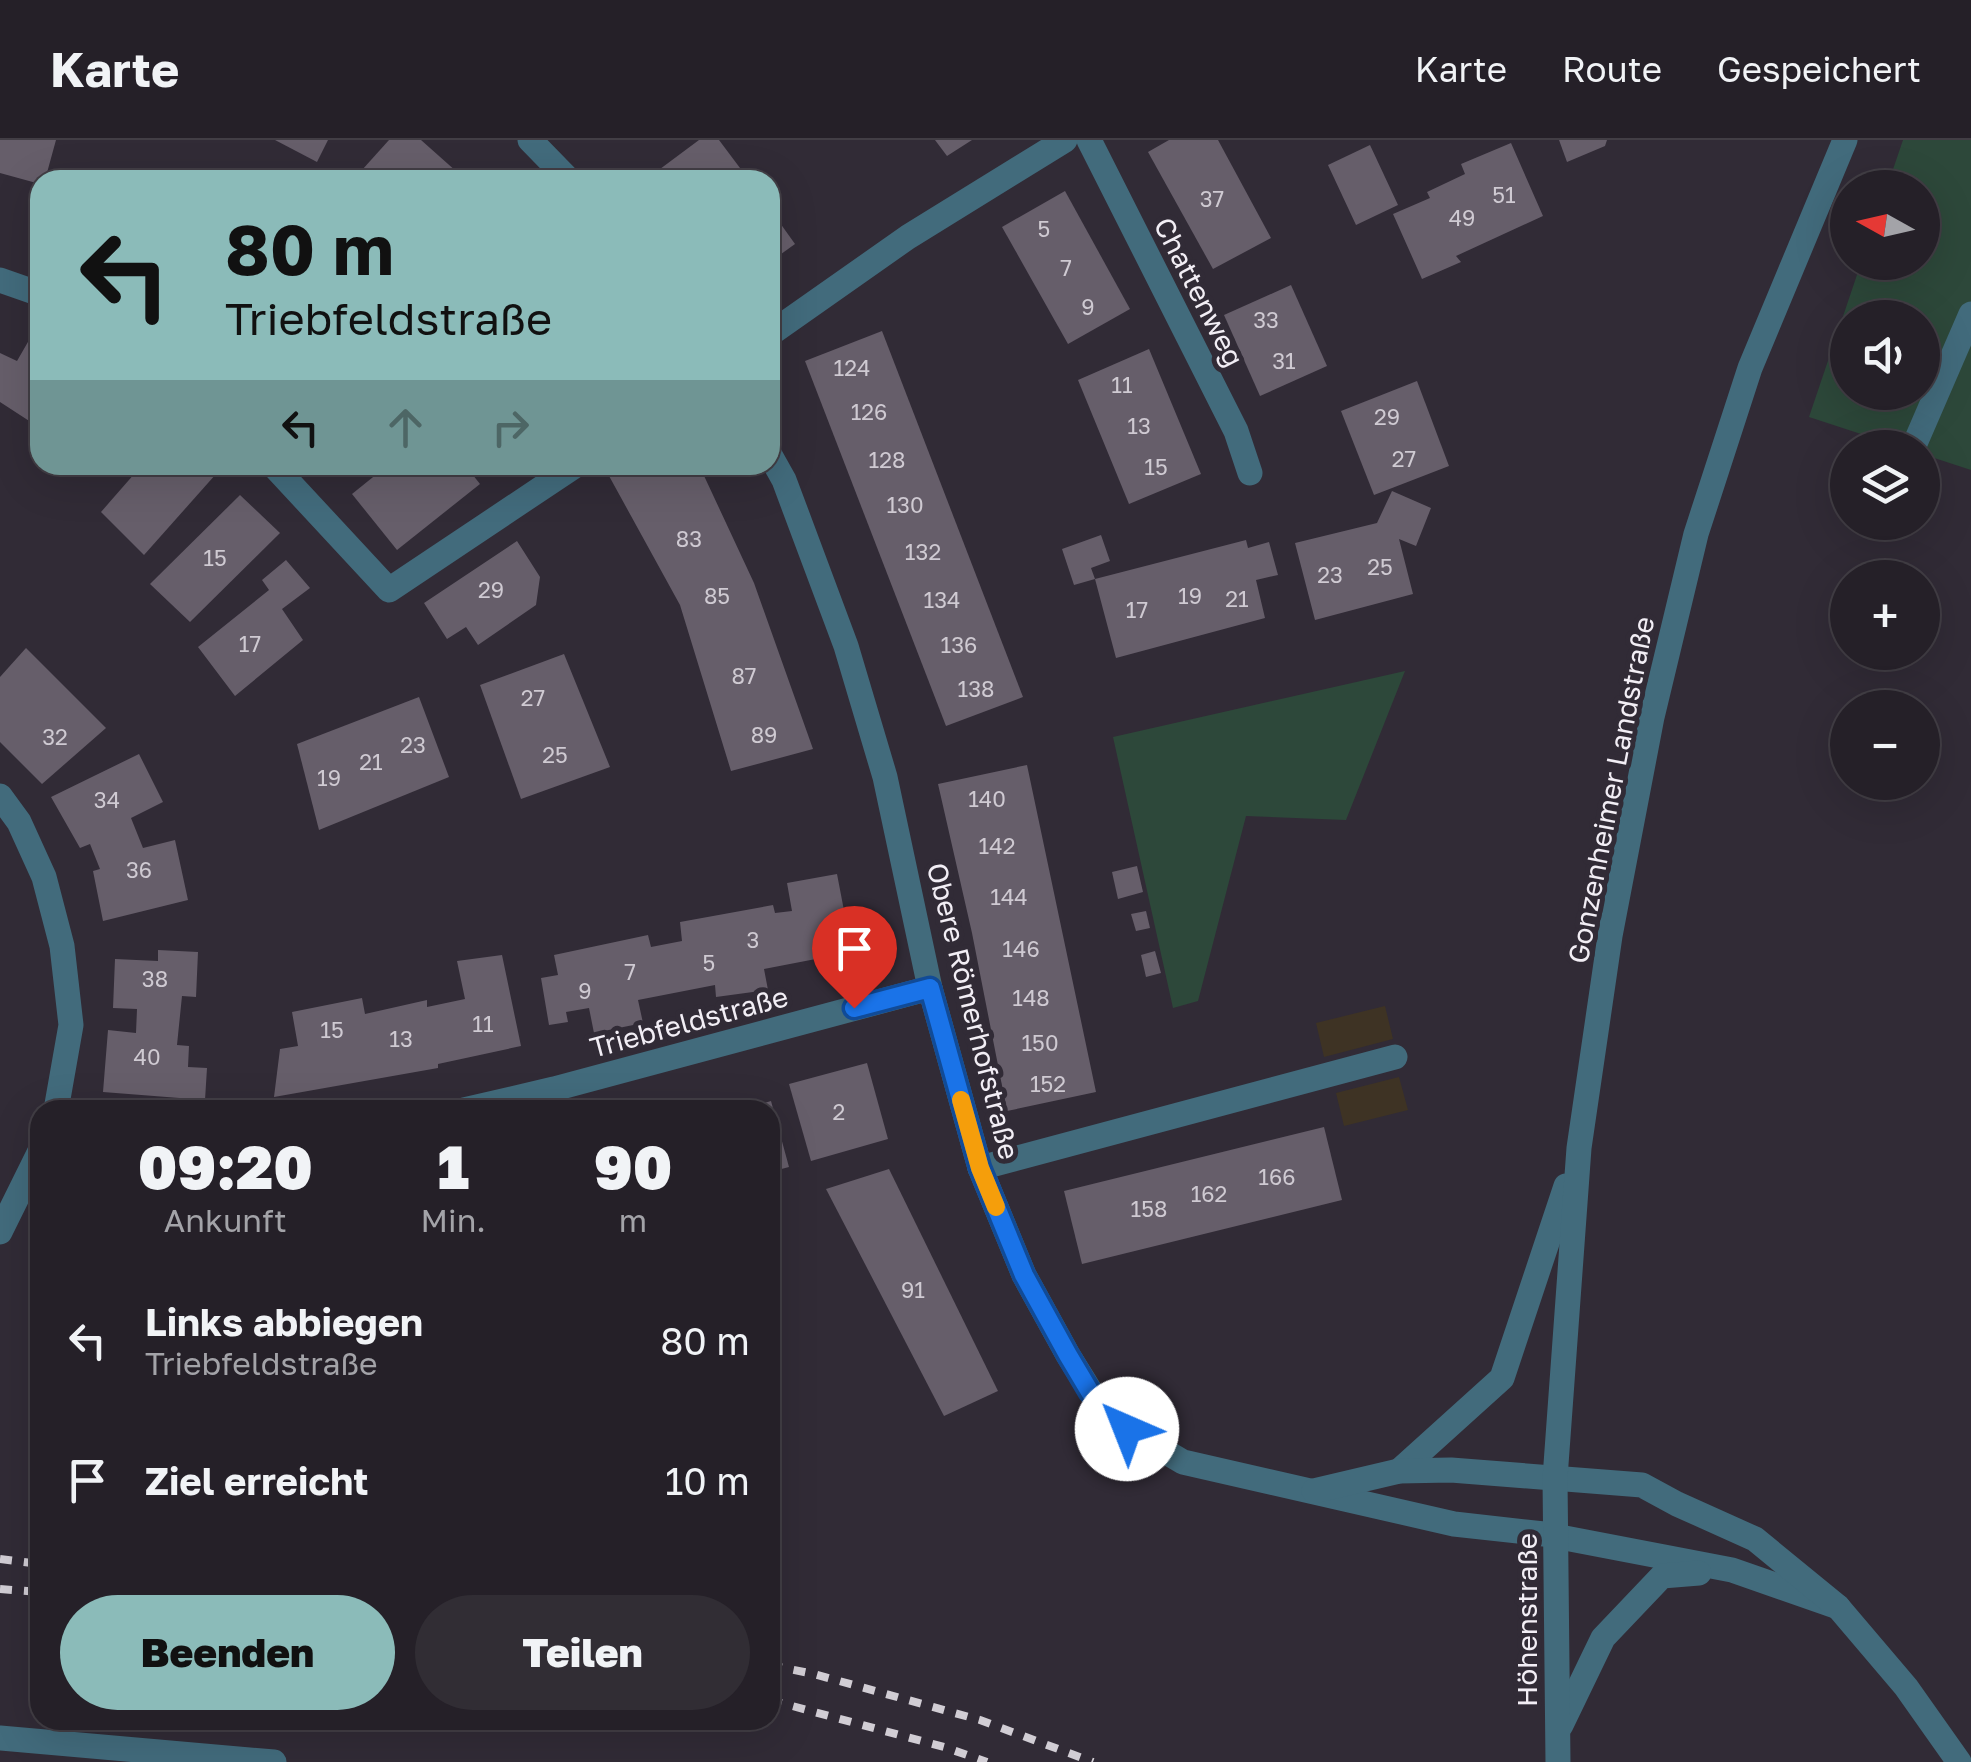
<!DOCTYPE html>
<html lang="de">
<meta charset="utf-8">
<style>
:root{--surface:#252028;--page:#312d34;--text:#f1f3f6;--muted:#a3a3a8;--line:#423e45;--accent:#8bbbb9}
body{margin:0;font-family:"Golos Text",sans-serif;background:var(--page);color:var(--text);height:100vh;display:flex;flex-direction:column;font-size:38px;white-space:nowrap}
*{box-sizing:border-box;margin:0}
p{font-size:32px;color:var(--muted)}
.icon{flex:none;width:55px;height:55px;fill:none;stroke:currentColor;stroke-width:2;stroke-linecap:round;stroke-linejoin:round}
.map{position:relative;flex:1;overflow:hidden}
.side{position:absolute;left:30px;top:960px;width:750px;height:630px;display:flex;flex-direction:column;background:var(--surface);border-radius:30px;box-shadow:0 10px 40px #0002,0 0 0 2px var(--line)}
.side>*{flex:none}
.banner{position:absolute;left:30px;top:30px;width:750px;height:305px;border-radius:30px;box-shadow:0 10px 40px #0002,0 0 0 2px var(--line);background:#8bbbb9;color:#111;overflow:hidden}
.needle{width:65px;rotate:278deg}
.tools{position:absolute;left:1830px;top:30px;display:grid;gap:20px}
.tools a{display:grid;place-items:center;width:110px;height:110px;border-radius:50%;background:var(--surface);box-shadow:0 10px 40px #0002,0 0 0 2px var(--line);font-size:50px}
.pin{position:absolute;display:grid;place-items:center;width:85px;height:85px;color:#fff;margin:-102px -42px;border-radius:50% 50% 50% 0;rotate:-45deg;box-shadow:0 0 10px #0007}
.pin .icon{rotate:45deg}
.me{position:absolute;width:110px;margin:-55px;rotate:316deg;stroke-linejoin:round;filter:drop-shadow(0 0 8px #0008)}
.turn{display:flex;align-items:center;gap:35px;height:210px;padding:0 30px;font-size:45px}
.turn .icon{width:130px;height:130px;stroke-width:2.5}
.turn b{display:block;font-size:70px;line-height:85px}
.lanes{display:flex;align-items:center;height:95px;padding:0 30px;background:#0003;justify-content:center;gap:50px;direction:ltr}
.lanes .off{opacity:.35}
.eta{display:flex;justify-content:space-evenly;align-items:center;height:170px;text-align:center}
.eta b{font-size:60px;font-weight:800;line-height:70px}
.cta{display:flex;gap:20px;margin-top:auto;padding:20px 30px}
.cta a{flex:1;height:115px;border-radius:60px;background:var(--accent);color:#111;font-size:40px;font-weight:800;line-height:115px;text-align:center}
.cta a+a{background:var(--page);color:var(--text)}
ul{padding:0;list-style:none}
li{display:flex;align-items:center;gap:30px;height:140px;padding:0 30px}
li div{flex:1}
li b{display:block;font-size:38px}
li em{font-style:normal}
header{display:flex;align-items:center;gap:60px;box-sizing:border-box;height:140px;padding:0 50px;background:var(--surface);border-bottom:2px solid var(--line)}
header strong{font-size:48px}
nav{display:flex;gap:55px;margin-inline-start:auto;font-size:35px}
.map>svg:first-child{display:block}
.industrial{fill:#3e3324}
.green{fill:#2d483a;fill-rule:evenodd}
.building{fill:#665e6a}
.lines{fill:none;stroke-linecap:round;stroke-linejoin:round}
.minor{stroke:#426b7c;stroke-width:25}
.rail{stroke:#d1cdd4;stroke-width:8;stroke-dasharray:12 12;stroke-linecap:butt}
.route-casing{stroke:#114b97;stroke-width:25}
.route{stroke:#1a73e8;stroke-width:18}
.slow{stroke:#f59e0b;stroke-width:18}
.labels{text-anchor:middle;stroke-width:10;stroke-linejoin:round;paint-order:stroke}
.number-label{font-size:22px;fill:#cfcad2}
.street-label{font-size:28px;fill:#f2eef5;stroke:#312b36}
</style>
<header>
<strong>Karte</strong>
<nav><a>Karte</a><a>Route</a><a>Gespeichert</a></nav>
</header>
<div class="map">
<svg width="1971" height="1622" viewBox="0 0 1971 1622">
<rect width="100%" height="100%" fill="#312b36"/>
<g class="industrial">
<path d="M1385,866l8,33 -69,18 -8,-34z"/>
<path d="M1399,937l9,33 -64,16 -8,-33z"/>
</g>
<g class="green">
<path d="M1903,0h68v330l-162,-53 52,-154 61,-1v-74l-35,-1zM1848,178h74v74h-74z"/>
<path d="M1405,531l-59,149 -100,-4 -48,185 -25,7 -60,-271z"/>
</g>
<g class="building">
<path d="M0,0h56l-11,40h-5v4l-40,-11z"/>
<path d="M275,0h53l-11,22z"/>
<path d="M389,0h32l45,40h-113z"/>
<path d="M699,0h20l30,40h-87l-6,-8z"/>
<path d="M935,0h37l-25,16z"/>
<path d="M1169,0h49l53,98 -58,31 -65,-117z"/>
<path d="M1559,0h48l-2,6 -38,16z"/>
<path d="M1511,3l32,73 -87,40 5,6 -39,17 -29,-65 37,-16 -3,-6 38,-18 -4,-10z"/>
<path d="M1370,5l28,60 -42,20 -28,-60z"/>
<path d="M1065,51l65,118 -62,35 -66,-117z"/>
<path d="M770,69l25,35 -25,18z"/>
<path d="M1291,145l36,81 -67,30 -36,-81z"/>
<path d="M36,188l4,3v97l-40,-26v-49l17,8z"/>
<path d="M882,191l141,366 -77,29 -141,-365z"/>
<path d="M1149,209l52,125 -72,30 -51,-124z"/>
<path d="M1417,241l32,85 -75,29 -33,-84z"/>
<path d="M142,325h82l-80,90 -43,-43z"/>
<path d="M388,325h77l15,19 -83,66 -45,-56z"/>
<path d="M603,325h96l55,118 59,166 -82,22 -51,-166z"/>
<path d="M1392,351l39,17 -15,38 -17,-7 14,55 -98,26 -20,-77 82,-20z"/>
<path d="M240,355l40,38 -90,89 -40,-38z"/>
<path d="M1101,395l9,26 -19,7 4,11 151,-39 2,8 21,-6 9,33 -22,5 9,38 -149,40 -21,-79 -21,6 -12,-36z"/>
<path d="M517,401l23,36 -4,28 -58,40 -12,-18 -19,12 -23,-36z"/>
<path d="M286,420l24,28 -28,21 21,31 -68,56 -37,-49 71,-57 -7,-10z"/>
<path d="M26,508l80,80 -64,56 -42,-42v-65z"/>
<path d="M564,514l46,113 -89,32 -41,-114z"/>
<path d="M419,557l30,80 -130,53 -22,-86z"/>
<path d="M139,614l24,48 -32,16 12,30 32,-8 13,60 -85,21 -10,-50 7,-2 -10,-25 -10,4 -29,-51z"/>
<path d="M1027,625l69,327 -89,19 -35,-178 -34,-149z"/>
<path d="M1137,726l6,26 -25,7 -6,-27z"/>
<path d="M837,734l9,47 21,-3 9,37 -22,8 -2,-11 -88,17 4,21 -52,7 -1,-12 -77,15 5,23 -49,10 -5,-25 -23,4 2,10 -19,3 -8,-47 17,-3 -4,-20 94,-20 3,12 31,-6 -2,-19 93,-17 2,8 17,-2 -5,-28z"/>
<path d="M1146,771l4,17 -14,3 -5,-17z"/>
<path d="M158,810l40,2 -2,45 -14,-1 -5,49 12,1 -1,21 19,1 -2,32 -102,-8 5,-62 28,3 1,-24 -24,-1 2,-49 43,2z"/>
<path d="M1155,811l6,22 -15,4 -5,-22z"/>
<path d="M502,815l19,91 -83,18v4l-164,29 6,-48 18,-3 -6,-34 70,-14 3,16 62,-14v7l38,-8 -8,-38z"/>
<path d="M867,923l21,76 -77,22 -22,-77z"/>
<path d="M771,961l18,66 -19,5v-62l-26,-1z"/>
<path d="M1324,987l18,73 -260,64 -18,-73z"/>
<path d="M889,1029l109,222 -54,25 -118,-227z"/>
</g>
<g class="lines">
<g class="minor">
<path d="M530,0l39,40"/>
<path d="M1089,0l147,291 14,42"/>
<path d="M0,140l40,14"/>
<path d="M770,194l138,-97 157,-97"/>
<path d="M1913,308l58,-134"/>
<path d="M770,315l14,25 62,166 39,131 45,211 50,180 44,107 44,80 23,37 36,37 56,33 271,62 90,10 188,36 106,37"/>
<path d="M273,325l116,125 187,-125"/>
<path d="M0,656l19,26 25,55 18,69 9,79 -15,85"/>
<path d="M464,970l90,-21 376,-101"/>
<path d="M980,1028l415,-111"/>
<path d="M0,1092l40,-81"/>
<path d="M1399,1331l103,-93 64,-192"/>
<path d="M1314,1351l85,-20 52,-1 191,15 35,19 78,35 83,68 68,80 53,75"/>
<path d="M1561,1585l42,-87 59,-62 37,-3"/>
<path d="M0,1598l274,24"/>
<path d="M1558,1622l-3,-284 24,-330 31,-212 42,-219 44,-183 54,-166 95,-228"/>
</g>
<g class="rail">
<path d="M0,1419l40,5"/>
<path d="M0,1449l40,3"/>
<path d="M770,1525l44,9 166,46 113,42"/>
<path d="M770,1560l174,47 43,15"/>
</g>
</g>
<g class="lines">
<g class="route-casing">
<path id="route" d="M854,868l76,-20 50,180 44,107 44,80 22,37 37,37"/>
</g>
<use href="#route" class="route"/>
<path class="slow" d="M961,960l19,68 16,39"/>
</g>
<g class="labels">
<g class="number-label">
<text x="1504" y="63">51</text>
<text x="1212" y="67">37</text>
<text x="1462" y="86">49</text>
<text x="1044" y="97">5</text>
<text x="1066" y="136">7</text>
<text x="1088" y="175">9</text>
<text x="1266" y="188">33</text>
<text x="1284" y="229">31</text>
<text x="852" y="236">124</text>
<text x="1122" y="253">11</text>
<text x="869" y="280">126</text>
<text x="1387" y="285">29</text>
<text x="1139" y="294">13</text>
<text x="1404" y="327">27</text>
<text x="887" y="328">128</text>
<text x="1156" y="335">15</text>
<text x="905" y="373">130</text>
<text x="689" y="407">83</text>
<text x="923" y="420">132</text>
<text x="215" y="426">15</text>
<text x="1380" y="435">25</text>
<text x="1330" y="443">23</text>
<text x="491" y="458">29</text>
<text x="717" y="464">85</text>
<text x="1190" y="464">19</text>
<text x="1237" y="467">21</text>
<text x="942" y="468">134</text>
<text x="1137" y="478">17</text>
<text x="250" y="512">17</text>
<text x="959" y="513">136</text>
<text x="744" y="544">87</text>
<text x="976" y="557">138</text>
<text x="533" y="566">27</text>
<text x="764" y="603">89</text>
<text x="55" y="605">32</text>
<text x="413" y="613">23</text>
<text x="555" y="623">25</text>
<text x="371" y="630">21</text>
<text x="329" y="646">19</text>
<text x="987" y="667">140</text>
<text x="107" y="668">34</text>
<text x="997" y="714">142</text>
<text x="139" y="738">36</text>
<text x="1009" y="765">144</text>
<text x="753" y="808">3</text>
<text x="1021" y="817">146</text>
<text x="709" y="831">5</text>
<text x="630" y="840">7</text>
<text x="155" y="847">38</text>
<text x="585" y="859">9</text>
<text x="1031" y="866">148</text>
<text x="483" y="892">11</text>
<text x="332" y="898">15</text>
<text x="401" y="907">13</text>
<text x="1040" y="911">150</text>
<text x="147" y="925">40</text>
<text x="1048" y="952">152</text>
<text x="839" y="980">2</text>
<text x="1277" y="1045">166</text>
<text x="1209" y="1062">162</text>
<text x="1149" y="1077">158</text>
<text x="913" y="1158">91</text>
</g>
<g class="street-label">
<text transform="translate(1199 152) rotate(63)" y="10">Chattenweg</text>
<text transform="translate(1611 650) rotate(-79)" y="10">Gonzenheimer Landstraße</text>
<text transform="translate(973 871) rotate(76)" y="10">Obere Römerhofstraße</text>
<text transform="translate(689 882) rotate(-15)" y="10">Triebfeldstraße</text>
<text transform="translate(1527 1480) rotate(-90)" y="10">Höhenstraße</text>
</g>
</g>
</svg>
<div class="tools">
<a><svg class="needle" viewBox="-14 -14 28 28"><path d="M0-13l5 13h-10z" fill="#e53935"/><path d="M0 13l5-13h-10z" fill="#a3a3a8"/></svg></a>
<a><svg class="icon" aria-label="sound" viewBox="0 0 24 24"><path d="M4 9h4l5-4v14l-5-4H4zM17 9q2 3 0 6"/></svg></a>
<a><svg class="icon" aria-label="layers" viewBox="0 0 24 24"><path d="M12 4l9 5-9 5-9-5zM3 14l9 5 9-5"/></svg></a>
<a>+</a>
<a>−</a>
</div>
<div class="pin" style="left:854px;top:868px;background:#d93025"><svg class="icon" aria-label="arrive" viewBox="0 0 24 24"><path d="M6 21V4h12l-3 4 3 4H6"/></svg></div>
<svg class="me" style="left:1127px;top:1289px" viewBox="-20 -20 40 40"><circle r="19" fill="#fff"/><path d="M0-13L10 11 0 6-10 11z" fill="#1a73e8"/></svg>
<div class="banner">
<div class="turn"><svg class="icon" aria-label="left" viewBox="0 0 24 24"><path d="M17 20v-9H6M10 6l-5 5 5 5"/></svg><div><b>80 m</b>Triebfeldstraße</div></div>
<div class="lanes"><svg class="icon" aria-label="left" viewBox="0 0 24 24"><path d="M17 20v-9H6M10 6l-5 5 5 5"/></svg><svg class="icon off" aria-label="ahead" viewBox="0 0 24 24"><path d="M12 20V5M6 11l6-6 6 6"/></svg><svg class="icon off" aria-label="right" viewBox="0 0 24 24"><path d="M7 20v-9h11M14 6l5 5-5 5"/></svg></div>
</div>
<section class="side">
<div class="eta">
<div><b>09:20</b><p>Ankunft</p></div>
<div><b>1</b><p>Min.</p></div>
<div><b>90</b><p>m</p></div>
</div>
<ul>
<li><svg class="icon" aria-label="left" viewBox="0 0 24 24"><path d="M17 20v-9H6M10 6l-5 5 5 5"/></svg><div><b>Links abbiegen</b><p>Triebfeldstraße</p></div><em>80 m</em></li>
<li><svg class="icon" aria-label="arrive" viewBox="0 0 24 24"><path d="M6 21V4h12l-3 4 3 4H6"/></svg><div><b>Ziel erreicht</b></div><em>10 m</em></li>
</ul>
<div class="cta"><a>Beenden</a><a>Teilen</a></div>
</section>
</div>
